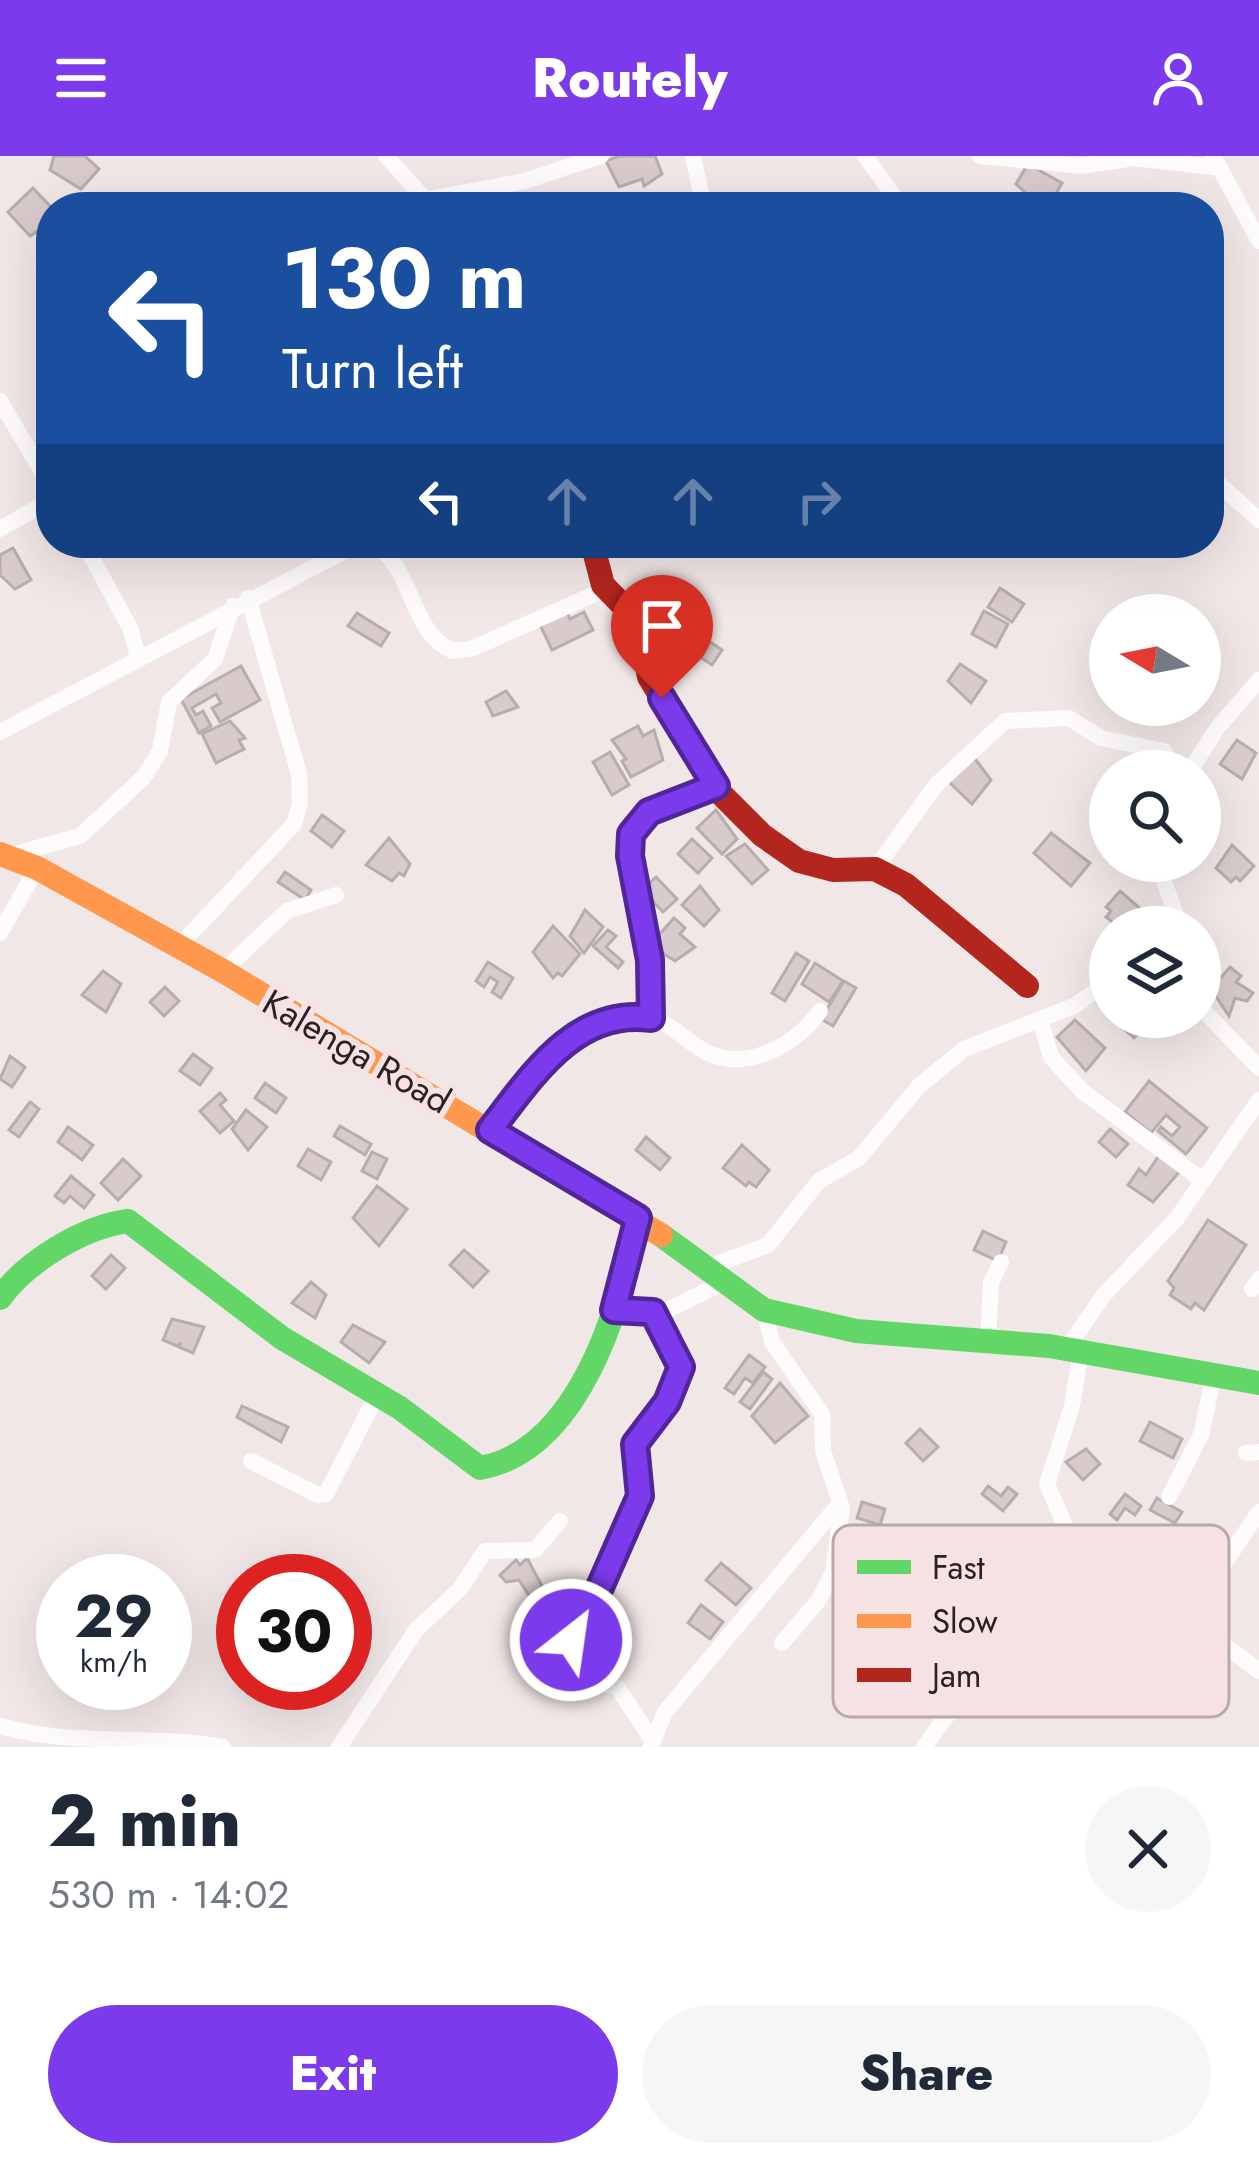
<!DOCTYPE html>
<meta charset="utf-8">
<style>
:root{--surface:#fff;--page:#f6f6f7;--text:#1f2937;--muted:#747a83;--accent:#7c3aed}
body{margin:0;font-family:Jost,sans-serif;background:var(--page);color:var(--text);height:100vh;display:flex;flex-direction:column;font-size:45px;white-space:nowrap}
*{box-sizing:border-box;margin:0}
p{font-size:39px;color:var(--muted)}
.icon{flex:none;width:66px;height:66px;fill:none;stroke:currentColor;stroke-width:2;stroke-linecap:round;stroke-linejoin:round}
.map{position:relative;height:1591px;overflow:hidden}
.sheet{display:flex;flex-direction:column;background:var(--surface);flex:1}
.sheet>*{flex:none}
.hud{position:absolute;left:36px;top:36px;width:1188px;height:366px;border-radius:48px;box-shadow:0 12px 48px #0002;background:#1a4fa0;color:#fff;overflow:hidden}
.needle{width:78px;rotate:280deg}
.tools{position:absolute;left:1089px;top:438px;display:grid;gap:24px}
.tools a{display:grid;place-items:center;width:132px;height:132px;border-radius:50%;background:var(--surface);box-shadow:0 12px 48px #0002;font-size:60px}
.speed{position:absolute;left:36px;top:1398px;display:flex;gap:24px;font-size:60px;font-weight:700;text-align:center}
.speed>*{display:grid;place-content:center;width:156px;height:156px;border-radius:50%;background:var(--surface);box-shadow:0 12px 48px #0002;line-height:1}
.speed small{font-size:30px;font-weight:400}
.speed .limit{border:18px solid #d22;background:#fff;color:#111}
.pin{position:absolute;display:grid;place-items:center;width:102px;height:102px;color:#fff;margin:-123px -51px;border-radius:50% 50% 50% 0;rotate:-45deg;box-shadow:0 0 12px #0007}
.pin .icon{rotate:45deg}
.me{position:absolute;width:132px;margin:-66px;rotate:30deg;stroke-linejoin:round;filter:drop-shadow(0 0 9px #0008)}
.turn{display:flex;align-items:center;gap:42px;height:252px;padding:0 48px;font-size:54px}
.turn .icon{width:156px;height:156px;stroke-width:2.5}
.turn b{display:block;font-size:84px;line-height:102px}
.lanes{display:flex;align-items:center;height:114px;padding:0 48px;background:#0003;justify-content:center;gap:60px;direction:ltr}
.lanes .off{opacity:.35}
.round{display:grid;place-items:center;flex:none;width:126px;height:126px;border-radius:63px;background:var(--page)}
.headline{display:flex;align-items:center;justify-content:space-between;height:204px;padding:0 48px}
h1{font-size:72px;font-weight:800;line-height:90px}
.cta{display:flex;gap:24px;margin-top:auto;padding:24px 48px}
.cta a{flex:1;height:138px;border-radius:72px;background:var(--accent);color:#fff;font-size:48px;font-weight:800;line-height:138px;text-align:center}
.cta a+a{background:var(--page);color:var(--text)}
header{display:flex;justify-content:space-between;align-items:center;height:156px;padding:0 48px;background:var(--accent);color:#fff;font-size:54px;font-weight:800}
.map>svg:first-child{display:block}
.building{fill:#d9cbcc;stroke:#b6aeae;stroke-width:3}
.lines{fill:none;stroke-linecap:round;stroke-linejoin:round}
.street{stroke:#fdfbfb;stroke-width:16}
.fast{stroke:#63d668;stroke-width:24}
.slow{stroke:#ff974d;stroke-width:24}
.jam{stroke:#b3261e;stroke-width:24}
.route-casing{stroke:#51269a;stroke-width:30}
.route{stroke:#7c3aed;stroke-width:21}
.labels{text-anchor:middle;stroke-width:12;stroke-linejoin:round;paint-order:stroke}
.street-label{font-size:36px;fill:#292122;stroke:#f7e2e3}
.key{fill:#f7e2e3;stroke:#b9a8a9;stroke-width:3}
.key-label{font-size:33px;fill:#292122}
</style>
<header><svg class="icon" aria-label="menu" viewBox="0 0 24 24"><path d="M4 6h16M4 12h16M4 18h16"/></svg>Routely<svg class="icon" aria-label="person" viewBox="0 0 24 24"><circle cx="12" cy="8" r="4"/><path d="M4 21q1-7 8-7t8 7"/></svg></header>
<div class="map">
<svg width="1259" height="1591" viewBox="0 0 1259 1591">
<rect width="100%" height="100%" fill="#f2e7e7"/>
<g class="building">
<path d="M54,0h31l14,13 -18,20 -31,-19z"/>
<path d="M619,0h36l7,18 -18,12 -2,-7 -23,8 -13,-26z"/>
<path d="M1028,8l34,19 -12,21 -7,-4 -3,6 -24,-22z"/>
<path d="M33,32l18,19v16l-21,13 -22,-24z"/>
<path d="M13,392l18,32 -16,9 -15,-14v-20z"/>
<path d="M1000,432l24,16 -12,18 -24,-15z"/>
<path d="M984,455l24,13 -12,23 -24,-13z"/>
<path d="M567,456l3,7 14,-7 9,18 -41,20 -12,-25z"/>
<path d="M357,457l32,20 -8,13 -33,-20z"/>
<path d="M703,481l19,13 -10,15 -19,-13z"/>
<path d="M960,508l26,17 -15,22 -23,-22z"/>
<path d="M241,510l19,34 -40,22 -8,-14 9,-5 -5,-9 -24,14 4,7 7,-4 8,15 -12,7 -18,-34z"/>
<path d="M506,535l12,16 -25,9 -7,-14z"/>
<path d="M230,565l15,17 -6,2 5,9 -28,14 -14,-29z"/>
<path d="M638,570l5,10 11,-6 9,30 -32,17 -9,-16 4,-2 -14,-19z"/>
<path d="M1237,584l19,13 -14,26 -22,-15z"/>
<path d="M610,596l19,33 -17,10 -19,-33z"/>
<path d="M973,600l18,24 -19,24 -23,-22z"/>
<path d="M716,654l21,29 -15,15 -25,-26z"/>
<path d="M322,659l22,16 -12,16 -21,-16z"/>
<path d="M1051,677l39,30 -19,23 -37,-33z"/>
<path d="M389,682l21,26 -6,12 -5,-3 -7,8 -26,-16z"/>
<path d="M692,683l20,19 -14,15 -20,-19z"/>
<path d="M745,688l23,26 -16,14 -26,-28z"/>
<path d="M1232,689l22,21 -14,15 -4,-4 -5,5 -15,-14z"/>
<path d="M285,716l26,18 -6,10 -27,-18z"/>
<path d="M656,721l21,22 -14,13 -21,-22z"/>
<path d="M700,730l19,24 -15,16 -22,-21z"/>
<path d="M1120,735l31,27 -7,9 -27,-1 -11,-9 5,-6 -5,-4z"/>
<path d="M585,754l18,17 -19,26 -14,-17z"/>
<path d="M674,762l11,10 -5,6 15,13 -20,14 -25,-16z"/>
<path d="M553,770l27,28 -18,22 -4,-3 -5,5 -20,-26z"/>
<path d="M608,774l8,6 -10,11 17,15 -5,6 -25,-22z"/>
<path d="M796,797l13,8 -24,40 -13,-8z"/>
<path d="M488,806l25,16 -12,20 -9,-6 6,-10 -8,-5 -6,10 -8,-6z"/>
<path d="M815,807l28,18 -14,21 -27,-18z"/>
<path d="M1230,811l11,9 -5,6 17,11 -6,8 -12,-3 -6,18 -18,-27z"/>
<path d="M103,815l18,13 -15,28 -24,-17z"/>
<path d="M844,825l12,7 -23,38 -12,-7z"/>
<path d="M165,831l14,14 -15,15 -14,-14z"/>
<path d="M1111,861h28l8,7 -13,14z"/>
<path d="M1075,864l30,28 -19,23 -29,-34z"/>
<path d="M193,898l19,14 -12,17 -20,-14z"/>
<path d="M10,900l15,11 -13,20 -12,-8z"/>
<path d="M1149,925l58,47 -21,26 -28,-23 3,-4 11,9 8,-9 -14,-12 -15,18 -26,-21z"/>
<path d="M265,927l21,15 -10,15 -21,-15z"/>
<path d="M220,937l6,7 -6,5 14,16 -14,12 -20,-22z"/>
<path d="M30,946l9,7 -20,28 -10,-7z"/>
<path d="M246,954l21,17 -19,23 -16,-21z"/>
<path d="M340,970l31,18 -6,11 -31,-19z"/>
<path d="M68,971l25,18 -11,15 -24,-18z"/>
<path d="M1110,973l18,15 -12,13 -17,-15z"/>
<path d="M646,981l24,21 -10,12 -24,-20z"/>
<path d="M742,989l27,25 -13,17 -7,-5 -3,4 -23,-18z"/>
<path d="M308,993l23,13 -10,18 -23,-14z"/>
<path d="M372,996l15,7 -10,20 -15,-8z"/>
<path d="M1159,999l22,15 -28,32 -25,-17 11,-16 7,6z"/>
<path d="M123,1003l18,17 -23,24 -17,-17z"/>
<path d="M71,1020l23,19 -10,13 -14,-12 -6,7 -9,-7z"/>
<path d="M377,1030l30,23 -28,37 -26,-28z"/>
<path d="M1208,1064l38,25 -42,65 -9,-7 -4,6 -21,-14 4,-7 -6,-7z"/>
<path d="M983,1075l23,11 -8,19 -24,-11z"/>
<path d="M464,1094l24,21 -15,16 -23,-22z"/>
<path d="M111,1099l14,13 -19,21 -14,-13z"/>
<path d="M311,1126l15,13 -11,23 -23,-15z"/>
<path d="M172,1163l32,8 -11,26 -14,-6 2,-4 -4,3 -14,-6z"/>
<path d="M353,1169l32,17 -16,21 -28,-21z"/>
<path d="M749,1199l16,12 -12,16 -8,-5 -11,16 -9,-6z"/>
<path d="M763,1216l9,7 -22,30 -10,-7z"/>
<path d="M780,1227l28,33 -33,27 -23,-27z"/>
<path d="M242,1250l46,21 -7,15 -44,-25z"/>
<path d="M1150,1266l32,17 -9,19 -33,-17z"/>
<path d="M920,1273l18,18 -15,14 -17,-18z"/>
<path d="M1086,1293l14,15 -17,16 -17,-18z"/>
<path d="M988,1330l13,10 7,-9 9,7 -14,17 -21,-17z"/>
<path d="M1125,1338l16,12 -6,9 -10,-7 -8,12 -7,-6z"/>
<path d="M1157,1342l25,14 -7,11 -25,-13z"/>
<path d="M862,1346l23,7 -5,16 -23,-7z"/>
<path d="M527,1402l15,28 -10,14 -13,-20 -13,2 -6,-7 16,-15 4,5z"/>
<path d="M721,1407l30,25 -15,17 -30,-25z"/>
<path d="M701,1449l22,17 -13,17 -22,-16z"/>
</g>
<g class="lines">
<g class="street">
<path d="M386,0l46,51"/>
<path d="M693,0l11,51"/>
<path d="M865,0l37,51"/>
<path d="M980,0l101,10 53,-8 86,10"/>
<path d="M1213,0l46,85"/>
<path d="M428,43l97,-18 76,-25"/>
<path d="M0,245l51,86"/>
<path d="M1209,319l50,45"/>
<path d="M0,373l51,-29"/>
<path d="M84,387l47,87 7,28"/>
<path d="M372,387c43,24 37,90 81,108l18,-2 135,-60"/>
<path d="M0,576l360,-189"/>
<path d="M1190,615l28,-44 41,-47"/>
<path d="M8,700l72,-20 64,-59 16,-26 9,-49 46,-43 18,-53"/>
<path d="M1157,705l23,66"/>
<path d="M875,713l61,-84 69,-64 64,-3 32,20 63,13 9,20"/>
<path d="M0,777l37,-65"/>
<path d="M178,791l116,-123 6,-21 -1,-29 -51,-176"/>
<path d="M223,815l64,-60 49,-16"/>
<path d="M1200,851l59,61"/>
<path d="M651,862l-1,-58 -19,-126 18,-22 67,-26"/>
<path d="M1040,863l11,38 31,34 120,89"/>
<path d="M490,973c38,-49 78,-115 151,-112 28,1 43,24 65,35 42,21 92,-9 114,-41"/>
<path d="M706,1112l62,-23 51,-64 40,-23 60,-72 45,-37 110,-43 36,-25"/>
<path d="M1252,1133l7,-10"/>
<path d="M614,1154l47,3 62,-30"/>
<path d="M764,1154l8,32 50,72 1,37 19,57 -9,65 -15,28 -36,42"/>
<path d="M988,1183l3,-56 10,-21"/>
<path d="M1066,1194l37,-54 74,-78 82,-118"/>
<path d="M1246,1297l13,-1"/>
<path d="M251,1305l67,34 8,-1 50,-97"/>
<path d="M1169,1341l32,-62 13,-60"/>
<path d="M1259,1356l-36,53 -26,51 9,15 53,40"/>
<path d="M0,1570c73,21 147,8 223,21"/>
<path d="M652,1584l-34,-52c-31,-9 -47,-13 -47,-48l18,-27 50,-112 -4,-57 44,-63v-20l-26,-49"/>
<path d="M651,1590l14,-34 175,-209"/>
<path d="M339,1591l77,-117 44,-41 25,-38 50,-1 25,-29"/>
<path d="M924,1591l112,-153 33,-34 3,-18 -25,-58 25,-78 9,-54"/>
</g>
<g class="fast">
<path d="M661,1079l103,75 92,21 193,15 210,37"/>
<path d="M0,1142c27,-37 83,-71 128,-77l154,117 118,70 80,60c100,-18 141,-163 158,-250"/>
</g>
<path class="slow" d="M0,698l37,14 186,103 438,264"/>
<path class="jam" d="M592,387l11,42 35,36 11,56 71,116 42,42 37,26 34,9 42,-1 31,16 121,101"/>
</g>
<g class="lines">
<g class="route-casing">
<path id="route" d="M571,1484l18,-28 51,-116 -5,-52 32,-42 14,-35 -28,-55 -39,-2 24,-92 -148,-88c40,-51 84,-123 161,-112l-1,-58 -20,-104 1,-22 18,-22 67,-26 -54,-88"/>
</g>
<use href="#route" class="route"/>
</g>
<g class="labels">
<g class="street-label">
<text transform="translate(357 895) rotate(30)" y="13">Kalenga Road</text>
</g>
</g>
<rect x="833" y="1369" width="396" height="192" rx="18" class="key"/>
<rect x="857" y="1404" width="54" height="14" fill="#63d668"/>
<rect x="857" y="1458" width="54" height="14" fill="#ff974d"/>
<rect x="857" y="1512" width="54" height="14" fill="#b3261e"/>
<g class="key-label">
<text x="932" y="1423">Fast</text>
<text x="932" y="1477">Slow</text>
<text x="932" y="1531">Jam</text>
</g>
</svg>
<div class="tools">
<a><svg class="needle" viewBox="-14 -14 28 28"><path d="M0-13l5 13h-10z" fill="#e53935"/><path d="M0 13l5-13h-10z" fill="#747a83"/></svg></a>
<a><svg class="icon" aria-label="search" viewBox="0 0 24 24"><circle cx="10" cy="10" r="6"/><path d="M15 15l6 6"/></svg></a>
<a><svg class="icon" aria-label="layers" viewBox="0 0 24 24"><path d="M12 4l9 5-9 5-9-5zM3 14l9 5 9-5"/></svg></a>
</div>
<div class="speed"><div>29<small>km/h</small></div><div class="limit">30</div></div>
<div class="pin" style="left:662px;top:542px;background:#d93025"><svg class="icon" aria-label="arrive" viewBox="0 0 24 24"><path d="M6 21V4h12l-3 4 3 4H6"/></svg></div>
<svg class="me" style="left:571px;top:1484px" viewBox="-20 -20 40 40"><circle r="17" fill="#7c3aed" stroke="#fff" stroke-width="3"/><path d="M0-11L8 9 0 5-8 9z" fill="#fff"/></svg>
<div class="hud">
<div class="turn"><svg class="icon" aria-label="left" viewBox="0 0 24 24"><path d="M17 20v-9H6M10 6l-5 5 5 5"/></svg><div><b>130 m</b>Turn left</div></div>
<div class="lanes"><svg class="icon" aria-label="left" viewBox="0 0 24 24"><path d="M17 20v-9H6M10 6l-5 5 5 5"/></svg><svg class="icon off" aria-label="ahead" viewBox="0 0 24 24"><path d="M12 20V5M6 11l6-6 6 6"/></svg><svg class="icon off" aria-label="ahead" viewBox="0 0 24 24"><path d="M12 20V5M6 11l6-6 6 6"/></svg><svg class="icon off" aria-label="right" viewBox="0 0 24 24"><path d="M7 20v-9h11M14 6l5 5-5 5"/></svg></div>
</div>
</div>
<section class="sheet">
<div class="headline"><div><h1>2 min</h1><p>530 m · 14:02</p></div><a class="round"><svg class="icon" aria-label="close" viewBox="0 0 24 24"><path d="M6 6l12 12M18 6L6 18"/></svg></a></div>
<div class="cta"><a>Exit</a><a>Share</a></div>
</section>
